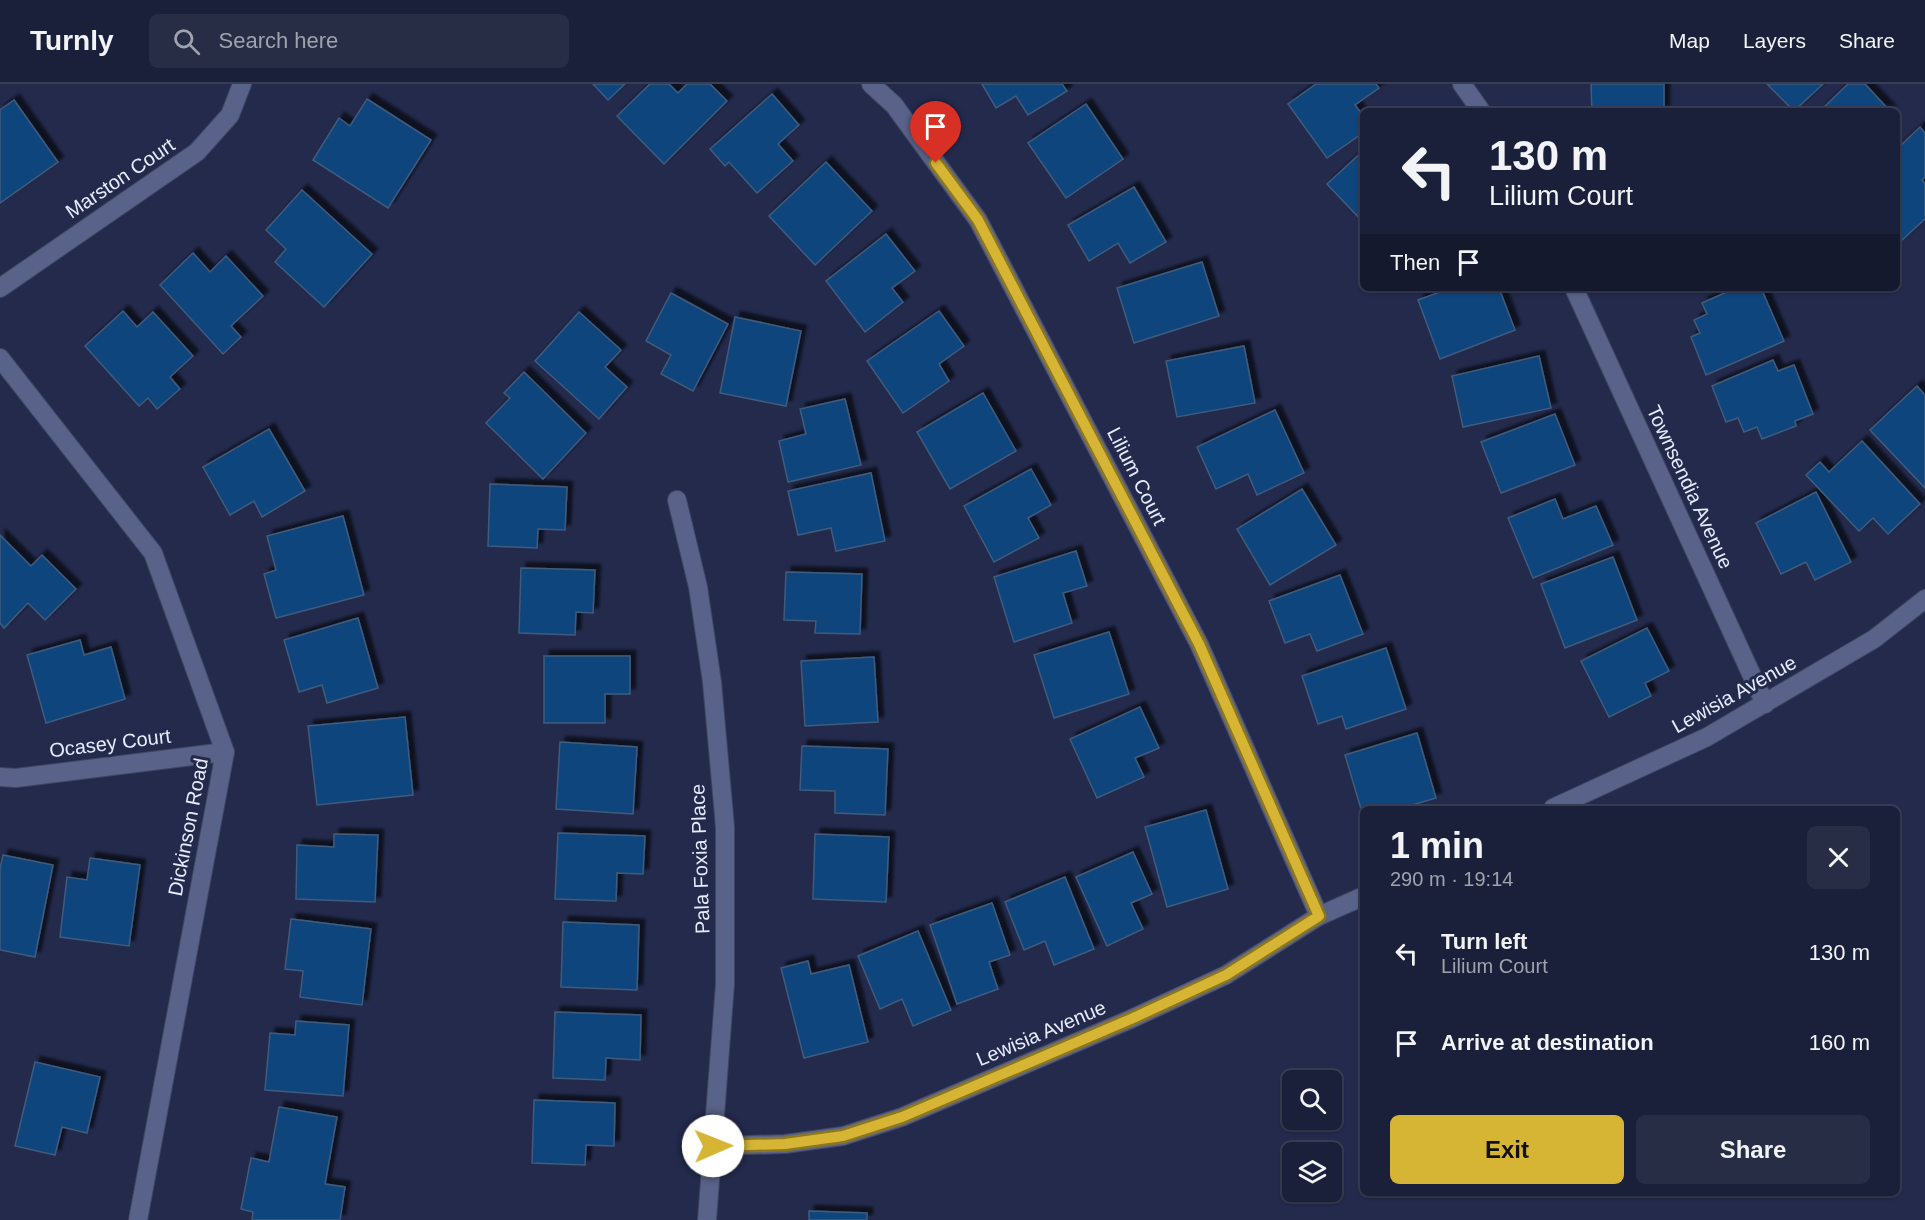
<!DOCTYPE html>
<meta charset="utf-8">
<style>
:root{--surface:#1a2039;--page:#272d44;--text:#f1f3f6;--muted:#9fa3ae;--line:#383e53;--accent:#d6b534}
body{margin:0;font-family:Arial,sans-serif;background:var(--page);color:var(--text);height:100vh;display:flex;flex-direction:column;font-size:22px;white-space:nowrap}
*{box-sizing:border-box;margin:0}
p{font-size:20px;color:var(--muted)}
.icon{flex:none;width:33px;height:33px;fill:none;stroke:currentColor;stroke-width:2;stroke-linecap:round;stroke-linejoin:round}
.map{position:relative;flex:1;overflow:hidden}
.side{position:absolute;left:1360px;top:722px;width:540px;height:390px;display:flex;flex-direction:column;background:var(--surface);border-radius:9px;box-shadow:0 2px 4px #0004,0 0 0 2px var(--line)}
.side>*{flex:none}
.banner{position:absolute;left:1360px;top:24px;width:540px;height:183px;border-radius:9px;box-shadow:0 2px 4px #0004,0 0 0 2px var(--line);background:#1a2039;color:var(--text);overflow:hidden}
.buttons{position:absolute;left:1282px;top:986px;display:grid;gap:12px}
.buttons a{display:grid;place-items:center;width:60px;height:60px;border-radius:9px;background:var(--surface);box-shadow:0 2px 4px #0004,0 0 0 2px var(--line);font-size:30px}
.pin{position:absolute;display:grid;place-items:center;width:51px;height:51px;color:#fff;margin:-62px -26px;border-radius:50% 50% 50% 0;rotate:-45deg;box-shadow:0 0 6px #0007}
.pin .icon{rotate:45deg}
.me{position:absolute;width:66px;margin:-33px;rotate:89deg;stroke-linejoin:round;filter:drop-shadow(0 0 4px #0008)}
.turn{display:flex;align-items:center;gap:21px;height:126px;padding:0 30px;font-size:27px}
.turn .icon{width:78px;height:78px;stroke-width:2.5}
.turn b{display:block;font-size:42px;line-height:51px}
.then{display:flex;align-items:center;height:57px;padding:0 30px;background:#0003;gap:12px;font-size:22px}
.round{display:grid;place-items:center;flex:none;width:63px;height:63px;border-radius:9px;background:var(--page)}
.headline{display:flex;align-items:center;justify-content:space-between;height:102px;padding:0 30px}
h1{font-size:36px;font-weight:700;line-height:45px}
.button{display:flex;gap:12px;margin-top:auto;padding:12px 30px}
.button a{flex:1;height:69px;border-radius:9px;background:var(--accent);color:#111;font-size:24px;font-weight:700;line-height:69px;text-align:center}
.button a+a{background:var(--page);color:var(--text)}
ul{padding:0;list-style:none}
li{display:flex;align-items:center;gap:18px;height:90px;padding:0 30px}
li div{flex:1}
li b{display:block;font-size:22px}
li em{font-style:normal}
header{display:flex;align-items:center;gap:36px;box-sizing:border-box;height:84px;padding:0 30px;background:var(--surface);border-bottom:2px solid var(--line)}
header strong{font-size:28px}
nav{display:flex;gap:33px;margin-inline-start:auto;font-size:21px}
.search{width:420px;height:54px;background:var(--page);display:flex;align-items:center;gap:15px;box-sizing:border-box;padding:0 21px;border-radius:9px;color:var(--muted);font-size:22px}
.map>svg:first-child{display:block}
.building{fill:#0e447c;stroke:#405b7c;stroke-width:1.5;filter:url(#shadow)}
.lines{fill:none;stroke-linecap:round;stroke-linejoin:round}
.minor-casing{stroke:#414562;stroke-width:20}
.minor{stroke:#596288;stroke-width:18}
.route-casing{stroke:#8b7622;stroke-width:15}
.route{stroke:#d6b534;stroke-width:10}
.labels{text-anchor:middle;stroke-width:6;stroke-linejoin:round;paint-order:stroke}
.street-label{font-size:20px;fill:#e6ebfd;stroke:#232a4c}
</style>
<header>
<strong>Turnly</strong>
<div class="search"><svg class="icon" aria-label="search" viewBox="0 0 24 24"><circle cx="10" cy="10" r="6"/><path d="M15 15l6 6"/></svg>Search here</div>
<nav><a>Map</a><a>Layers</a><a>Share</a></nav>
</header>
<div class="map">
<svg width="1925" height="1136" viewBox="0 0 1925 1136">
<defs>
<filter id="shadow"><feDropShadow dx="5.5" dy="-5.5" stdDeviation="1.5" flood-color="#0009"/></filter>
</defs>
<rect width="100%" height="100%" fill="#232a4c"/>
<g class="building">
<path d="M593,0h32l-17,16z"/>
<path d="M650,0h19l9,9 9,-9h23l17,17 -63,63 -47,-48z"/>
<path d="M982,0h80l5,7 -39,24 -12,-19 -20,12z"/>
<path d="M1316,0h60l3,4 -24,17 9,12v15l-37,26 -39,-54z"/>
<path d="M1591,0h73v27h-72z"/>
<path d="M1767,0h56l-29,27z"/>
<path d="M1848,0h17l25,27h-70z"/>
<path d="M772,10l27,31 -21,19 15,17 -36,32 -28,-31 -4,4 -15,-17z"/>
<path d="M367,15l64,41 -43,68 -75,-48 26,-42 11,8z"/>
<path d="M14,16l44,62 -58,41v-93z"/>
<path d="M1086,20l37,55 -57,39 -38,-55z"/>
<path d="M1920,43l5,6v44l-3,3 3,4v35l-23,21 -4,-4v-88z"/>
<path d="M1364,66v73l-37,-39z"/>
<path d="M826,78l46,49 -57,54 -46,-49z"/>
<path d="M1134,103l32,55 -36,21 -12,-20 -29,18 -21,-36z"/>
<path d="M302,106l70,64 -48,53 -49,-45 11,-13 -20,-19z"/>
<path d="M886,150l29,37 -23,17 11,14 -38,30 -39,-51z"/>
<path d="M193,169l17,19 16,-16 37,40 -32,30 10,11 -18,17 -63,-69z"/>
<path d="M1202,178l17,54 -85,27 -17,-55z"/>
<path d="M1451,204h48l16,42 -75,29 -22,-59z"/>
<path d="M1736,204h25l23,53 -78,34 -15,-38 9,-4 -6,-13 13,-6 -5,-11z"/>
<path d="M671,209l57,31 -35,67 -32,-17 10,-19 -25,-14z"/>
<path d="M123,227l14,16 16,-15 40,44 -23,21 10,12 -23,20 -9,-11 -9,8 -54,-60z"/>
<path d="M939,227l25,35 -25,18 10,17 -46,32 -36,-52z"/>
<path d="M579,228l42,38 -16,17 22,20 -28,32 -64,-58z"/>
<path d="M735,233l66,14 -15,75 -66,-13z"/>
<path d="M1244,262l11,57 -78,14 -11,-56z"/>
<path d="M1539,272l12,52 -88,19 -11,-51z"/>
<path d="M1773,276l5,11 16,-6 19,49 -18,7 1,5 -34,13 -5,-12 -13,5 -6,-14 -12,4 -14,-36z"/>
<path d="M524,288l62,61 -43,46 -57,-56 24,-25 -6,-5z"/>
<path d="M1917,302l8,9v93l-55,-58z"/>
<path d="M983,309l33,58 -66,38 -33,-57z"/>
<path d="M845,315l16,66 -73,17 -9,-41 27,-7 -6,-25z"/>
<path d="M1275,326l29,63 -47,22 -9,-21 -32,15 -19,-42z"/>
<path d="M1555,330l20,51 -74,28 -20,-51z"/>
<path d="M269,345l36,62 -43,26 -8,-16 -24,14 -27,-48z"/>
<path d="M1862,357l58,63 -32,30 -15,-16 -14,13 -53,-56 14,-13 9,10z"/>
<path d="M1031,385l20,36 -23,13 11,20 -45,24 -30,-56z"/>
<path d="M871,389l14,68 -49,10 -5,-23 -33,7 -10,-44z"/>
<path d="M490,400l77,3 -2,43 -27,-1 -1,19 -49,-2z"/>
<path d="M1302,405l34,56 -66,40 -33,-56z"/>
<path d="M1816,408l35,70 -36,18 -9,-18 -25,12 -25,-51z"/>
<path d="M1555,415l8,20 33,-13 17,39 -80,33 -25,-60z"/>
<path d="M343,432l21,79 -88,23 -12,-44 12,-4 -9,-34z"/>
<path d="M0,451l31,31 11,-11 34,34 -31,31 -17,-17 -24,25 -4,-5z"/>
<path d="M1076,467l11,35 -24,7 9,30 -58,19 -20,-65z"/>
<path d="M1613,473l24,63 -72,28 -24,-64z"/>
<path d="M521,484l74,2 -2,43 -17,-1 -1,23 -56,-2z"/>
<path d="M786,488l76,2 -2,60 -45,-1 1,-12 -32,-1z"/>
<path d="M1340,491l23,59 -46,17 -7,-17 -25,9 -16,-42z"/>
<path d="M358,534l20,70 -51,15 -5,-18 -23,7 -15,-52z"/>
<path d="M1647,544l22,43 -24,12 6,13 -42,21 -28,-56z"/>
<path d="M1109,548l20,62 -75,24 -20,-63z"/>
<path d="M80,556l4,15 27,-8 14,52 -79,24 -19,-68z"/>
<path d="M1386,564l20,61 -60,20 -4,-13 -24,8 -16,-48z"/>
<path d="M544,572h86v38h-25v29h-61z"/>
<path d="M874,573l4,65 -73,4 -4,-65z"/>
<path d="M1140,623l19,41 -24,10 9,19 -47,21 -27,-59z"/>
<path d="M405,633l8,78 -96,10 -9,-79z"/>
<path d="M1417,649l19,65 -34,10h-38v11l-19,-64z"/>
<path d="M560,658l77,5 -4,67 -77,-5z"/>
<path d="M802,662l86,3 -3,66 -50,-2v-22l-35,-1z"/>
<path d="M1206,726l22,79 -61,18 -22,-80z"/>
<path d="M558,749l87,3 -2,38 -26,-1 -1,28 -61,-2z"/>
<path d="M334,750l44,1 -3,67 -79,-3 1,-54 37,2z"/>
<path d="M815,750l74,3 -3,65 -73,-3z"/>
<path d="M1133,768l19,42 -21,9 12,26 -36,17 -31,-69z"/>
<path d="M3,771l50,10 -18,92 -35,-7v-81z"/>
<path d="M90,774l50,7 -11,81 -69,-9 7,-60 20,3z"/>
<path d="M1065,793l29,72 -40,16 -9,-24 -21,9 -19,-48z"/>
<path d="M992,819l18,52 -21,7 9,27 -41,15 -27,-79z"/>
<path d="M291,835l80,10 -9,76 -62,-8 3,-26 -18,-2z"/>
<path d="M563,838l76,3 -2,65 -76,-3z"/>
<path d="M918,847l33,79 -38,16 -11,-27 -22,10 -22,-53z"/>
<path d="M808,877l3,13 38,-9 19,77 -64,16 -23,-90z"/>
<path d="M555,928l86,3 -1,45 -34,-2 -1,22 -52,-2z"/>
<path d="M296,937l53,4 -6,71 -78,-6 5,-57 25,2z"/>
<path d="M35,978l65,15 -13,56 -25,-6 -7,28 -40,-9z"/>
<path d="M534,1016l81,3 -1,43 -28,-1 -1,20 -53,-2z"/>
<path d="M279,1023l58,10 -12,67 20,3 -5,33h-88l1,-8 -12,-3 10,-51 18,4z"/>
<path d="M809,1127l58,2v7h-58z"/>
</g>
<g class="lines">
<g class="minor-casing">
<g id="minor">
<path d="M871,0l23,21 84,115 221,424 120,272"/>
<path d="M1462,0l19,27"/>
<path d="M0,204l197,-136 33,-37 12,-31"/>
<path d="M1574,204l191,416"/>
<path d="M0,274l153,195 72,199 -87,468"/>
<path d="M677,416l21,87 14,95 13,145v157l-18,236"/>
<path d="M0,693l16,1 209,-26"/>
<path d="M1553,724l154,-71 167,-98 51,-40"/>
<path d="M713,1062l72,-2 58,-8 59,-19 229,-98 95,-44 93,-59 45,-20"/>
</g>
</g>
<use href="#minor" class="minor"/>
</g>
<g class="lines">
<g class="route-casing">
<path id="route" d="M713,1062l72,-2 58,-8 59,-19 229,-98 95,-44 93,-59 -120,-272 -221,-424 -42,-57"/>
</g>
<use href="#route" class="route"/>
</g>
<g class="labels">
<g class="street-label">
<text transform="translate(120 94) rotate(-34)" y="7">Marston Court</text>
<text transform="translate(1137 392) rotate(63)" y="7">Lilium Court</text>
<text transform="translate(1690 403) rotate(65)" y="7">Townsendia Avenue</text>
<text transform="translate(1734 610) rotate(-29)" y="7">Lewisia Avenue</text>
<text transform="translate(110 659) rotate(-7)" y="7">Ocasey Court</text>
<text transform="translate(188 743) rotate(-79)" y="7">Dickinson Road</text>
<text transform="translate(700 775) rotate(-92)" y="7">Pala Foxia Place</text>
<text transform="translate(1041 949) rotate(-23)" y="7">Lewisia Avenue</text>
</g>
</g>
</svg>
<div class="buttons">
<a><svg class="icon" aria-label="search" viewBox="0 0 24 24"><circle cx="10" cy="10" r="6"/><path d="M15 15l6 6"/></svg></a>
<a><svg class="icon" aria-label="layers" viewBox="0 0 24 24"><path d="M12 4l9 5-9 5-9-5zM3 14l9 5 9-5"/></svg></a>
</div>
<div class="pin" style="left:936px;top:79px;background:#d93025"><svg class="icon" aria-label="arrive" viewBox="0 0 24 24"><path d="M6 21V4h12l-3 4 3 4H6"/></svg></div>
<svg class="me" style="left:713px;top:1062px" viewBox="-20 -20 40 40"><circle r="19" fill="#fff"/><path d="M0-13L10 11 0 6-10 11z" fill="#d6b534"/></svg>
<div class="banner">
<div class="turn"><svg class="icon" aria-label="left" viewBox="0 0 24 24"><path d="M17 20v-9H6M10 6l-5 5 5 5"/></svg><div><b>130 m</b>Lilium Court</div></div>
<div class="then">Then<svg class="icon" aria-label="arrive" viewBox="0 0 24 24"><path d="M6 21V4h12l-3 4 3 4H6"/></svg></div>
</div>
<section class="side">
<div class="headline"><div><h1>1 min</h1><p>290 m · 19:14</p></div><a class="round"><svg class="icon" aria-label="close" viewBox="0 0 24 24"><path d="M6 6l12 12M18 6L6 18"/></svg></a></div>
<ul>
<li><svg class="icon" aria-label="left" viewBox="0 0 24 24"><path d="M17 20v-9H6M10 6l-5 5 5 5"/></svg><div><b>Turn left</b><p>Lilium Court</p></div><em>130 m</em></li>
<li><svg class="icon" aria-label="arrive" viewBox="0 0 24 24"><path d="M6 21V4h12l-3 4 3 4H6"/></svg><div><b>Arrive at destination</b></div><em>160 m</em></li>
</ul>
<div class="button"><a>Exit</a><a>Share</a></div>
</section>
</div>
